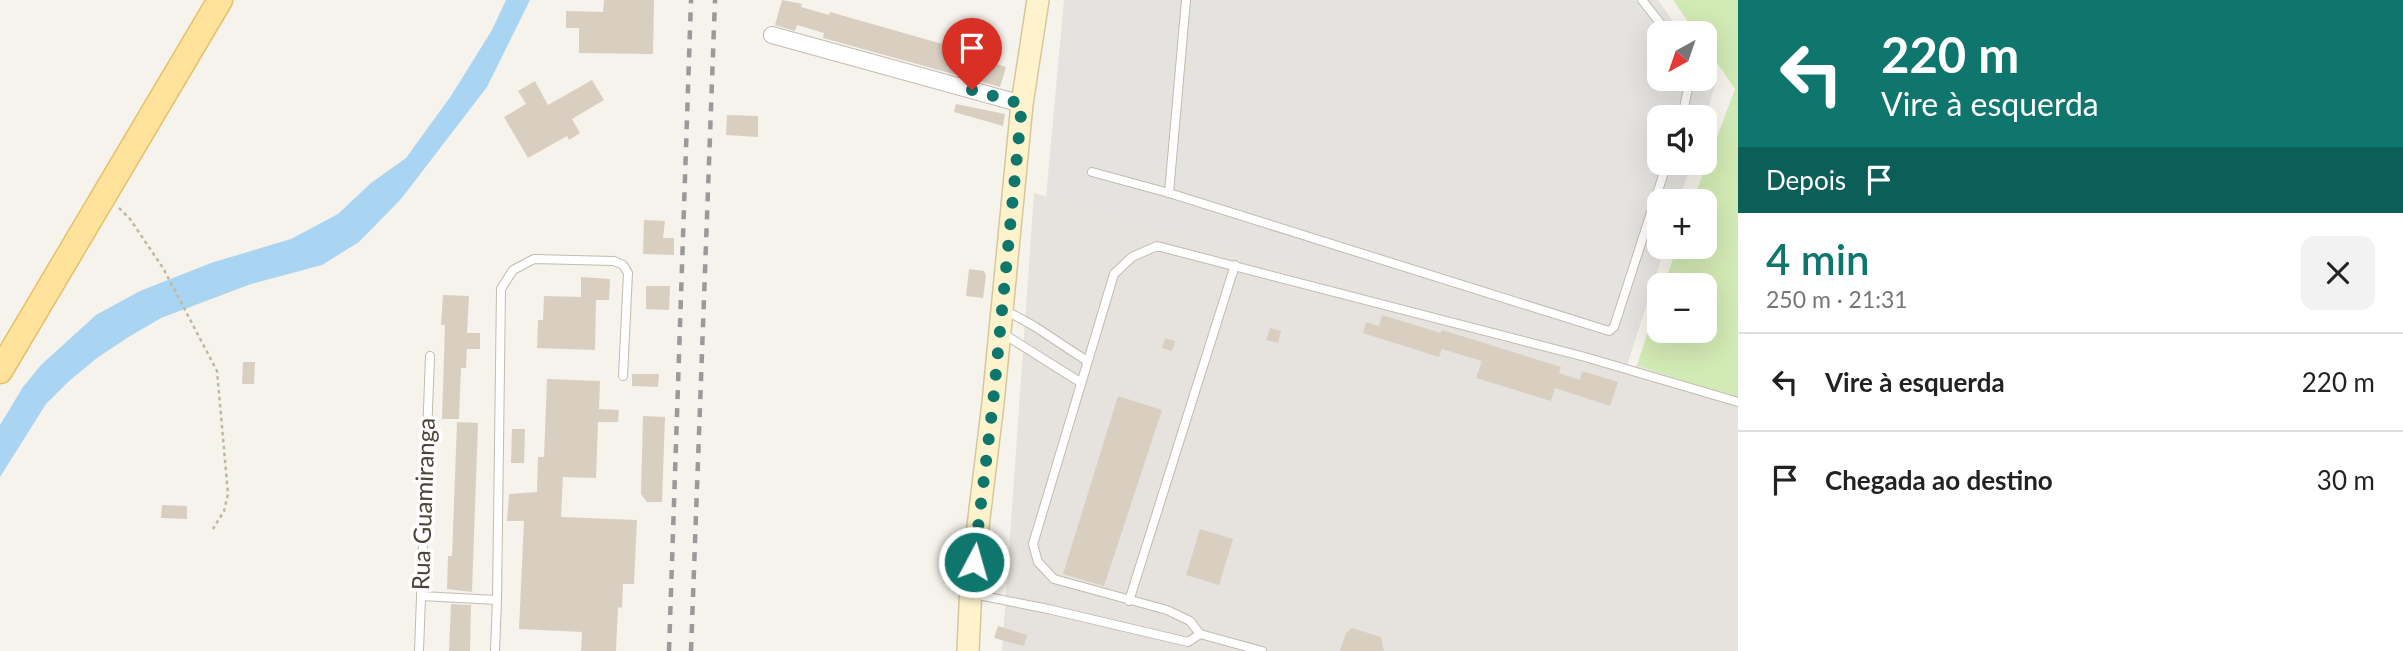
<!DOCTYPE html>
<html lang="pt">
<meta charset="utf-8">
<style>
:root{--surface:#fff;--page:#f2f2f2;--text:#222;--muted:#767676;--line:#e0e0e0;--accent:#0f766e}
body{margin:0;font-family:Lato,sans-serif;background:var(--page);color:var(--text);height:100vh;display:flex;flex-direction:column;font-size:26px;white-space:nowrap}
*{box-sizing:border-box;margin:0}
p{font-size:23px;color:var(--muted)}
.icon{flex:none;width:38px;height:38px;fill:none;stroke:currentColor;stroke-width:2;stroke-linecap:round;stroke-linejoin:round}
.map{position:relative;flex:1;overflow:hidden}
.side{display:flex;flex-direction:column;background:var(--surface);width:665px}
.side>*{flex:none}
.hud{background:#0f766e;color:#fff;overflow:hidden}
.needle{width:46px;rotate:220deg}
.tools{position:absolute;left:1647px;top:21px;display:grid;gap:14px}
.tools a{display:grid;place-items:center;width:70px;height:70px;border-radius:14px;background:var(--surface);box-shadow:0 7px 28px #0002;font-size:35px}
.pin{position:absolute;display:grid;place-items:center;width:60px;height:60px;color:#fff;margin:-72px -30px;border-radius:50% 50% 50% 0;rotate:-45deg;box-shadow:0 0 7px #0007}
.pin .icon{rotate:45deg}
.me{position:absolute;width:77px;margin:-38px;rotate:6deg;stroke-linejoin:round;filter:drop-shadow(0 0 5px #0008)}
.turn{display:flex;align-items:center;gap:24px;height:147px;padding:0 28px;font-size:32px}
.turn .icon{width:91px;height:91px;stroke-width:2.5}
.turn b{display:block;font-size:49px;line-height:60px}
.then{display:flex;align-items:center;height:66px;padding:0 28px;background:#0003;gap:14px;font-size:26px}
.round{display:grid;place-items:center;flex:none;width:74px;height:74px;border-radius:14px;background:var(--page)}
.summary{display:flex;align-items:center;justify-content:space-between;height:119px;padding:0 28px}
h1{font-size:42px;font-weight:600;line-height:52px;color:var(--accent)}
ul{padding:0;list-style:none}
li{display:flex;align-items:center;gap:21px;height:98px;padding:0 28px;border-top:2px solid var(--line)}
li div{flex:1}
li b{display:block;font-size:26px}
li em{font-style:normal}
main{display:flex;flex:1;min-height:0}
.map>svg:first-child{display:block}
.industrial{fill:#e6e2dd}
.green{fill:#d2eab5}
.parking{fill:#e5e3e0}
.water{fill:#a9d4f2}
.building{fill:#d8cfc1}
.lines{fill:none;stroke-linecap:round;stroke-linejoin:round}
.lane-casing{stroke:#c2bbae;stroke-width:10}
.street-casing{stroke:#c2bbae;stroke-width:18}
.secondary-casing{stroke:#d6c79b;stroke-width:24}
.primary-casing{stroke:#e6c16a;stroke-width:27}
.path{stroke:#c4b79f;stroke-width:2.5;stroke-dasharray:3.5 3.5;stroke-linecap:butt}
.lane{stroke:#fff;stroke-width:8}
.street{stroke:#fff;stroke-width:16}
.secondary{stroke:#fff3cd;stroke-width:21}
.primary{stroke:#ffe39c;stroke-width:24}
.rail{stroke:#9a9a9a;stroke-width:4.5;stroke-dasharray:9 9;stroke-linecap:butt}
.route{stroke:#0f766e;stroke-width:12;stroke-dasharray:0 21.6}
.labels{text-anchor:middle;stroke-width:7;stroke-linejoin:round;paint-order:stroke}
.street-label{font-size:24px;fill:#4b4439;stroke:#fff}
</style>
<main>
<div class="map">
<svg width="1738" height="651" viewBox="0 0 1738 651">
<rect width="100%" height="100%" fill="#f6f3ec"/>
<path class="industrial" d="M1034,193l592,176 11,-4 101,35v251h-736z"/>
<path class="green" d="M1673,0h65v400l-101,-35 22,-66v32h45v-46h-40l13,-38h27v-46h-11l42,-112 -30,-44 -1,-12h-8z"/>
<path class="parking" d="M1064,0h594l23,33h-22v46h45l1,-13 11,16 -11,37 -46,-2v46h32l-12,38h-20v46h6l-39,122 -580,-172z"/>
<path class="water" d="M506,0h24l-43,87 -86,112 -42,43 -37,23 -71,19 -90,34 -34,20 -30,20 -29,24 -22,22 -46,73v-52l23,-38 18,-22 55,-50 44,-24 71,-28 80,-24 47,-25 33,-31 35,-25 45,-62 41,-66z"/>
<g class="building">
<path d="M604,0h50l-1,54 -74,-1v-25h-13v-17l37,1z"/>
<path d="M782,0l20,4 -1,3 28,8 1,-3 151,43 -1,4 26,8 -6,20 -177,-49 1,-5 -27,-8 -2,6 -20,-6z"/>
<path d="M592,80l12,20 -32,19 8,14 -11,7 -2,-4 -39,22 -24,-41 22,-13 -8,-13 17,-10 13,24z"/>
<path d="M956,104l49,10 -2,12 -49,-14z"/>
<path d="M727,115l31,1v21l-32,-2z"/>
<path d="M644,220l21,1 -2,17h11v17l-31,-1z"/>
<path d="M969,269l15,2 2,5 -3,22 -17,-2z"/>
<path d="M581,277l29,2 -1,21h-13l-1,50 -58,-2 1,-28h5l1,-24 37,1z"/>
<path d="M646,286h24l-1,24 -23,-1z"/>
<path d="M443,295l26,1 -2,37h13v16h-13l-1,19h-5l-2,51h-17l3,-94h-4z"/>
<path d="M1382,315l59,18 1,-3 119,37 -2,6 21,7 2,-9 36,11 -8,24 -55,-18 -4,13 -75,-23 6,-17 -40,-12 -3,8 -76,-24 3,-11 13,4z"/>
<path d="M1270,328l11,3 -3,12 -12,-3z"/>
<path d="M1165,338l10,3 -3,10 -10,-3z"/>
<path d="M243,362h12l-1,22h-12z"/>
<path d="M632,374h27l-1,13 -26,-1z"/>
<path d="M547,379l53,2 -1,28 20,1 -1,12h-20l-2,56 -33,-1 -2,40 76,3 -3,64h-11l-1,24 -4,-1 -2,44h-35l1,-19 -63,-3 5,-108h-17l2,-27 28,-2 1,-35h6z"/>
<path d="M1118,396l44,14 -58,176 -41,-12z"/>
<path d="M643,416l22,1 -3,85h-15l-6,-8z"/>
<path d="M457,422l21,1 -6,169 -25,-3 1,-33h4z"/>
<path d="M512,429h13l-1,34h-13z"/>
<path d="M162,505l25,1v13l-26,-1z"/>
<path d="M1200,529l33,10 -14,46 -33,-10z"/>
<path d="M451,604l20,1 -1,46h-21z"/>
<path d="M998,626l29,9 -3,11 -30,-8z"/>
<path d="M1352,628l29,9 3,14h-44l6,-18z"/>
</g>
<g class="lines">
<g class="lane-casing">
<g id="lane">
<path d="M1642,0l26,33"/>
<path d="M1682,117l8,-38"/>
<path d="M1092,172l77,21 440,138 5,-4 53,-164"/>
<path d="M1169,193l17,-193"/>
<path d="M1003,309l31,17 53,35"/>
<path d="M1002,333l78,49"/>
<path d="M973,594l75,15 140,33 12,-8 62,17"/>
<path d="M421,596l76,4 4,-311 12,-19 21,-11 80,2 9,4 5,8 -5,103"/>
<path d="M1129,601l106,-336"/>
<path d="M1200,634l-10,-13 -23,-11 -113,-31 -16,-17 -5,-18 81,-270 18,-17 25,-11 428,111 153,45"/>
<path d="M419,651l11,-295"/>
<path d="M495,651l2,-51"/>
</g>
</g>
<g class="street-casing">
<path id="street" d="M772,35l250,69"/>
</g>
<g class="secondary-casing">
<path id="secondary" d="M968,651l3,-67 22,-181 29,-299 16,-104"/>
</g>
<g class="primary-casing">
<path id="primary" d="M0,371l220,-371"/>
</g>
<path class="path" d="M119,208l11,11 33,49 54,103 11,123 -4,17 -11,18"/>
<use href="#lane" class="lane"/>
<use href="#street" class="street"/>
<use href="#secondary" class="secondary"/>
<use href="#primary" class="primary"/>
<g class="rail">
<path d="M669,651l22,-651"/>
<path d="M691,651l24,-651"/>
</g>
</g>
<g class="lines">
<path class="route" d="M972,90l50,14 -29,299 -19,159"/>
</g>
<g class="labels">
<g class="street-label">
<text transform="translate(424 504) rotate(-88)" y="8">Rua Guamiranga</text>
</g>
</g>
</svg>
<div class="tools">
<a><svg class="needle" viewBox="-14 -14 28 28"><path d="M0-13l5 13h-10z" fill="#e53935"/><path d="M0 13l5-13h-10z" fill="#767676"/></svg></a>
<a><svg class="icon" aria-label="sound" viewBox="0 0 24 24"><path d="M4 9h4l5-4v14l-5-4H4zM17 9q2 3 0 6"/></svg></a>
<a>+</a>
<a>−</a>
</div>
<div class="pin" style="left:972px;top:90px;background:#d93025"><svg class="icon" aria-label="arrive" viewBox="0 0 24 24"><path d="M6 21V4h12l-3 4 3 4H6"/></svg></div>
<svg class="me" style="left:974px;top:562px" viewBox="-20 -20 40 40"><circle r="17" fill="#0f766e" stroke="#fff" stroke-width="3"/><path d="M0-11L8 9 0 5-8 9z" fill="#fff"/></svg>
</div>
<section class="side">
<div class="hud">
<div class="turn"><svg class="icon" aria-label="left" viewBox="0 0 24 24"><path d="M17 20v-9H6M10 6l-5 5 5 5"/></svg><div><b>220 m</b>Vire à esquerda</div></div>
<div class="then">Depois<svg class="icon" aria-label="arrive" viewBox="0 0 24 24"><path d="M6 21V4h12l-3 4 3 4H6"/></svg></div>
</div>
<div class="summary"><div><h1>4 min</h1><p>250 m · 21:31</p></div><a class="round"><svg class="icon" aria-label="close" viewBox="0 0 24 24"><path d="M6 6l12 12M18 6L6 18"/></svg></a></div>
<ul>
<li><svg class="icon" aria-label="left" viewBox="0 0 24 24"><path d="M17 20v-9H6M10 6l-5 5 5 5"/></svg><div><b>Vire à esquerda</b></div><em>220 m</em></li>
<li><svg class="icon" aria-label="arrive" viewBox="0 0 24 24"><path d="M6 21V4h12l-3 4 3 4H6"/></svg><div><b>Chegada ao destino</b></div><em>30 m</em></li>
</ul>
</section>
</main>
